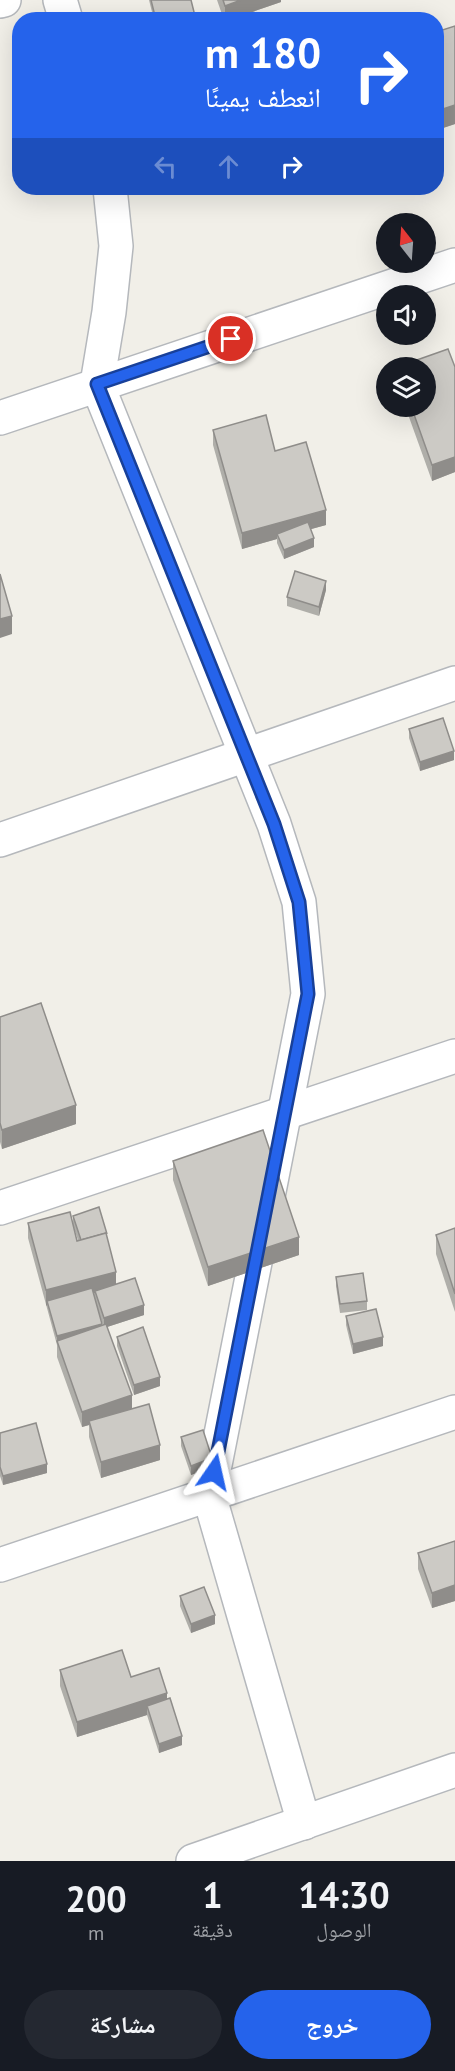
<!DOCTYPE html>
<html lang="ar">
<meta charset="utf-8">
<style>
:root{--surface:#171b24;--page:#242831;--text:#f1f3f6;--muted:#9ea1a6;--accent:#2563eb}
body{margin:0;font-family:"PT Sans","Noto Naskh Arabic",sans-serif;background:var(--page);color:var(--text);direction:rtl;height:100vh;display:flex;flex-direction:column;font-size:22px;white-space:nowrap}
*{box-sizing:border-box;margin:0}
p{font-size:20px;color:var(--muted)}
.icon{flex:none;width:33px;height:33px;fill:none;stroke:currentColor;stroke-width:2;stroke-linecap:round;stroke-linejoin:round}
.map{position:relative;height:1861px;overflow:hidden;direction:ltr}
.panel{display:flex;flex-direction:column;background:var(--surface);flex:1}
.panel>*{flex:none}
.banner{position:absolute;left:12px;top:12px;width:432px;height:183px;border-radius:24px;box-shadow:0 6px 24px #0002;direction:rtl;background:#2563eb;color:#fff;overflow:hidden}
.needle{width:39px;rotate:343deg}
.tools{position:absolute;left:376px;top:213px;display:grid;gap:12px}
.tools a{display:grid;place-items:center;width:60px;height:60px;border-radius:50%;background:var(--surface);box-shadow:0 6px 24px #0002;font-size:30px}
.pin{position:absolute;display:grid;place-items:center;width:51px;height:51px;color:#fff;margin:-26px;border:3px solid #fff;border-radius:50%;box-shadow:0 2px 6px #0007}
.me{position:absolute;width:66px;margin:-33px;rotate:11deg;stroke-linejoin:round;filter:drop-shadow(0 0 4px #0008)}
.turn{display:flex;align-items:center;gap:21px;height:126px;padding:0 24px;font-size:27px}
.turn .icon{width:78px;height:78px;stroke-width:2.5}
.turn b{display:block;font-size:42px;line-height:51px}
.lanes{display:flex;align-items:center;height:57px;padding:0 24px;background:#0003;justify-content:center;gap:30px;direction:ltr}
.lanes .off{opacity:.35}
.eta{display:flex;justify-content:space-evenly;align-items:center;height:102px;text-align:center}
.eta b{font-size:36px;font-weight:800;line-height:42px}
.cta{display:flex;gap:12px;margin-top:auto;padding:12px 24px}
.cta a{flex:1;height:69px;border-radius:36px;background:var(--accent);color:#fff;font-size:24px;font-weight:800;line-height:69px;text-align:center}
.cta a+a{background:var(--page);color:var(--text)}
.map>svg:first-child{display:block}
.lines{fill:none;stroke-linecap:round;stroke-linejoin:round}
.minor-casing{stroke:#b5b8bc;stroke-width:36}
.minor{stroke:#fff;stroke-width:33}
.wall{fill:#afaea9;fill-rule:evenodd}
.shaded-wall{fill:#8f8d8a}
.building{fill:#cccac5;stroke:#8f8d8a;stroke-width:1.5}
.route-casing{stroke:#184099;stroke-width:15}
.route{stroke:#2563eb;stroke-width:10}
</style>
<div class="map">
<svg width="455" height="1861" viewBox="0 0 455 1861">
<rect width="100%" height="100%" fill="#f1efe8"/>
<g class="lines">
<g class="minor-casing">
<g id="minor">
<path d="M60,0l6,20"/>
<path d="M0,1l4,-1"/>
<path d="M110,188l6,58 -7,66 -12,72 177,440 25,78 9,92 -99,501 95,328"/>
<path d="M0,418l455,-153"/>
<path d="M0,840l455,-157"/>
<path d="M0,1208l455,-152"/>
<path d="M0,1565l455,-153"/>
<path d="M193,1861l262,-91"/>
</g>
</g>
<use href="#minor" class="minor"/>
</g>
<g class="wall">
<path d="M149,0h42l5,20h-42z"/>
<path d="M217,0h64v2l-52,18h-5z"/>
<path d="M455,26v98l-12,4 -7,-20v-76z"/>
<path d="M455,367v105l-23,9 -27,-75h21z"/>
<path d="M213,430l62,21 51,74 -15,4 3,18 -30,12 -7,-16v-4l-35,10 -29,-104z"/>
<path d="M326,590l-7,26 -32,-10v-9z"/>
<path d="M409,729l45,31 -34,11 -11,-33z"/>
<path d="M0,1017l76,107 -74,25 -2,-7z"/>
<path d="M173,1161l126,94 -91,31 -35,-106z"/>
<path d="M73,1216l34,22 9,46 28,31 -37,12 25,82 28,51 -59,18 -12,-41v-12l-7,2 -25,-70v-12l-29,-107v-15l50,17 -5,-15zM97,1308l6,17 -1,1z"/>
<path d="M455,1228v84l-19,-58v-19z"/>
<path d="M336,1277l31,24v9l-27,3 -4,-27z"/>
<path d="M346,1316l37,30 -30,8 -7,-29z"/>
<path d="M117,1337l43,49 -26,9 -17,-49z"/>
<path d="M0,1433l47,40 -44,12 -3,-9z"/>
<path d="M181,1437l31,30 -21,8 -10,-29z"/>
<path d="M455,1541v60l-23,7 -14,-39v-16z"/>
<path d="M180,1596l35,28 -24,9 -11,-27z"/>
<path d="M60,1670l71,7 36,22 15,46 -23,8 -12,-38 -70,22 -17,-51z"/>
</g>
<g class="shaded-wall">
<path d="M241,0h40v2l-52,18h-4v-14z"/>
<path d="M455,105v19l-12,4v-19z"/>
<path d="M455,457v15l-23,9v-16z"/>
<path d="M326,510v15l-47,13 -2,-4v5l-35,10v-16z"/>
<path d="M314,538v9l-30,12v-9z"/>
<path d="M326,581v9l-7,26v-9z"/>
<path d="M12,616v18l-12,4v-19z"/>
<path d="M454,751v9l-34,11v-9z"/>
<path d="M76,1105v19l-74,25v-19z"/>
<path d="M299,1237v18l-91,31v-19z"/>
<path d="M116,1272v15l-21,4v2l-47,12 -1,-4v4l-1,1v-16z"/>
<path d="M144,1305v10l-40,13v-10z"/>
<path d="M102,1324v9l-45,9v-6z"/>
<path d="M383,1337v9l-30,8v-10z"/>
<path d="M160,1377v9l-26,9v-10z"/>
<path d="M132,1395v16l-43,10v4l-7,2v-15z"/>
<path d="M160,1445v15l-59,18v-16z"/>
<path d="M212,1458v9l-21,8v-9z"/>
<path d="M47,1464v9l-44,12v-9z"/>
<path d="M455,1585v16l-23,7v-15z"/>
<path d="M215,1615v9l-24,9v-9z"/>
<path d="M167,1693v15l-20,-2v9l-70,22v-15z"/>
<path d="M182,1736v9l-23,8v-9z"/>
</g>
<g class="building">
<path d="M151,0h40l5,20h-40z"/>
<path d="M223,0h18l-16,6z"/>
<path d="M455,26v79l-12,4 -7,-20v-57z"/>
<path d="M448,349l7,18v90l-23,8 -21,-59h15v-38l-29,-1z"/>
<path d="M266,415l9,36 31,-9 20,68 -84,23 -29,-103z"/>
<path d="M308,522l6,16 -30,12 -7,-16z"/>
<path d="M295,571l31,10 -7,26 -32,-10z"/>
<path d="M0,574l12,42 -12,3z"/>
<path d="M443,718l11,33 -34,11 -11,-33z"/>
<path d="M41,1003l35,102 -74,25 -2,-7v-106z"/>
<path d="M263,1130l36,107 -91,30 -35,-106z"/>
<path d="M99,1207l8,27 -1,-1 -25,7 -8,-24z"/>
<path d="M70,1212l7,29 29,-8 10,39 -70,18 -18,-67z"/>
<path d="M455,1228v66l-19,-59z"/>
<path d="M363,1273l4,28 -27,3 -4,-27z"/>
<path d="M135,1278l9,27 -40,13 -9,-27z"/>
<path d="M92,1288l10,36 -45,12 -10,-35z"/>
<path d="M376,1309l7,28 -30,7 -7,-28z"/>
<path d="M106,1324l26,71 -50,17 -25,-71z"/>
<path d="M143,1327l17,50 -26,8 -17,-48z"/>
<path d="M149,1404l11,41 -59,17 -12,-41z"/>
<path d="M36,1423l11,41 -44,12 -3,-9v-34z"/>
<path d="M203,1430l9,28 -21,8 -10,-29z"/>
<path d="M455,1541v44l-23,8 -14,-40z"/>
<path d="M204,1587l11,28 -24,9 -11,-28z"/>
<path d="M122,1650l9,27 28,-9 8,25 -90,29 -17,-52z"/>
<path d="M170,1698l12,38 -23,8 -12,-38z"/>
</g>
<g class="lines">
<g class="route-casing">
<path id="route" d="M214,1472l94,-478 -9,-92 -25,-78 -177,-440 134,-45"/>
</g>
<use href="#route" class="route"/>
</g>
</svg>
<div class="tools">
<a><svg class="needle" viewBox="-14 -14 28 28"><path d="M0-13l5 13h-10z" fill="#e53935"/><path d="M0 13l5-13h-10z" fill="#9ea1a6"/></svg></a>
<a><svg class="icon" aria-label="sound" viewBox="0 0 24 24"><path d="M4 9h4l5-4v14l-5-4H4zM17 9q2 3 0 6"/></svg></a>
<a><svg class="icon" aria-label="layers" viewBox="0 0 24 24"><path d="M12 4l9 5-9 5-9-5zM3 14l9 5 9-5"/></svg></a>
</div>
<div class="pin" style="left:231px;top:339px;background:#d93025"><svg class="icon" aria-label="arrive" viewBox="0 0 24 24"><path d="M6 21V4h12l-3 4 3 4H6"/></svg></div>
<svg class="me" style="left:214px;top:1472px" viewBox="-20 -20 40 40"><path d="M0-17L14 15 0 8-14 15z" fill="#2563eb" stroke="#fff" stroke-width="4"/></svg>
<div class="banner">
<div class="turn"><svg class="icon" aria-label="right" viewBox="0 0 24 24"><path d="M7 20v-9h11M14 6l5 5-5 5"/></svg><div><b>180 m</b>انعطف يمينًا</div></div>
<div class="lanes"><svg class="icon off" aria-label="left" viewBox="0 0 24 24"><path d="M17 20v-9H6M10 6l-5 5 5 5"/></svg><svg class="icon off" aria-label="ahead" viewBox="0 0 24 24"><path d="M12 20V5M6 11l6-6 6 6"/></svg><svg class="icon" aria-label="right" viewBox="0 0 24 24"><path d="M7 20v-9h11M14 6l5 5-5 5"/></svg></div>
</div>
</div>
<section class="panel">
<div class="eta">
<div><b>14:30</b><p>الوصول</p></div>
<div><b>1</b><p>دقيقة</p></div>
<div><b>200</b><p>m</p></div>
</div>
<div class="cta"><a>خروج</a><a>مشاركة</a></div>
</section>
